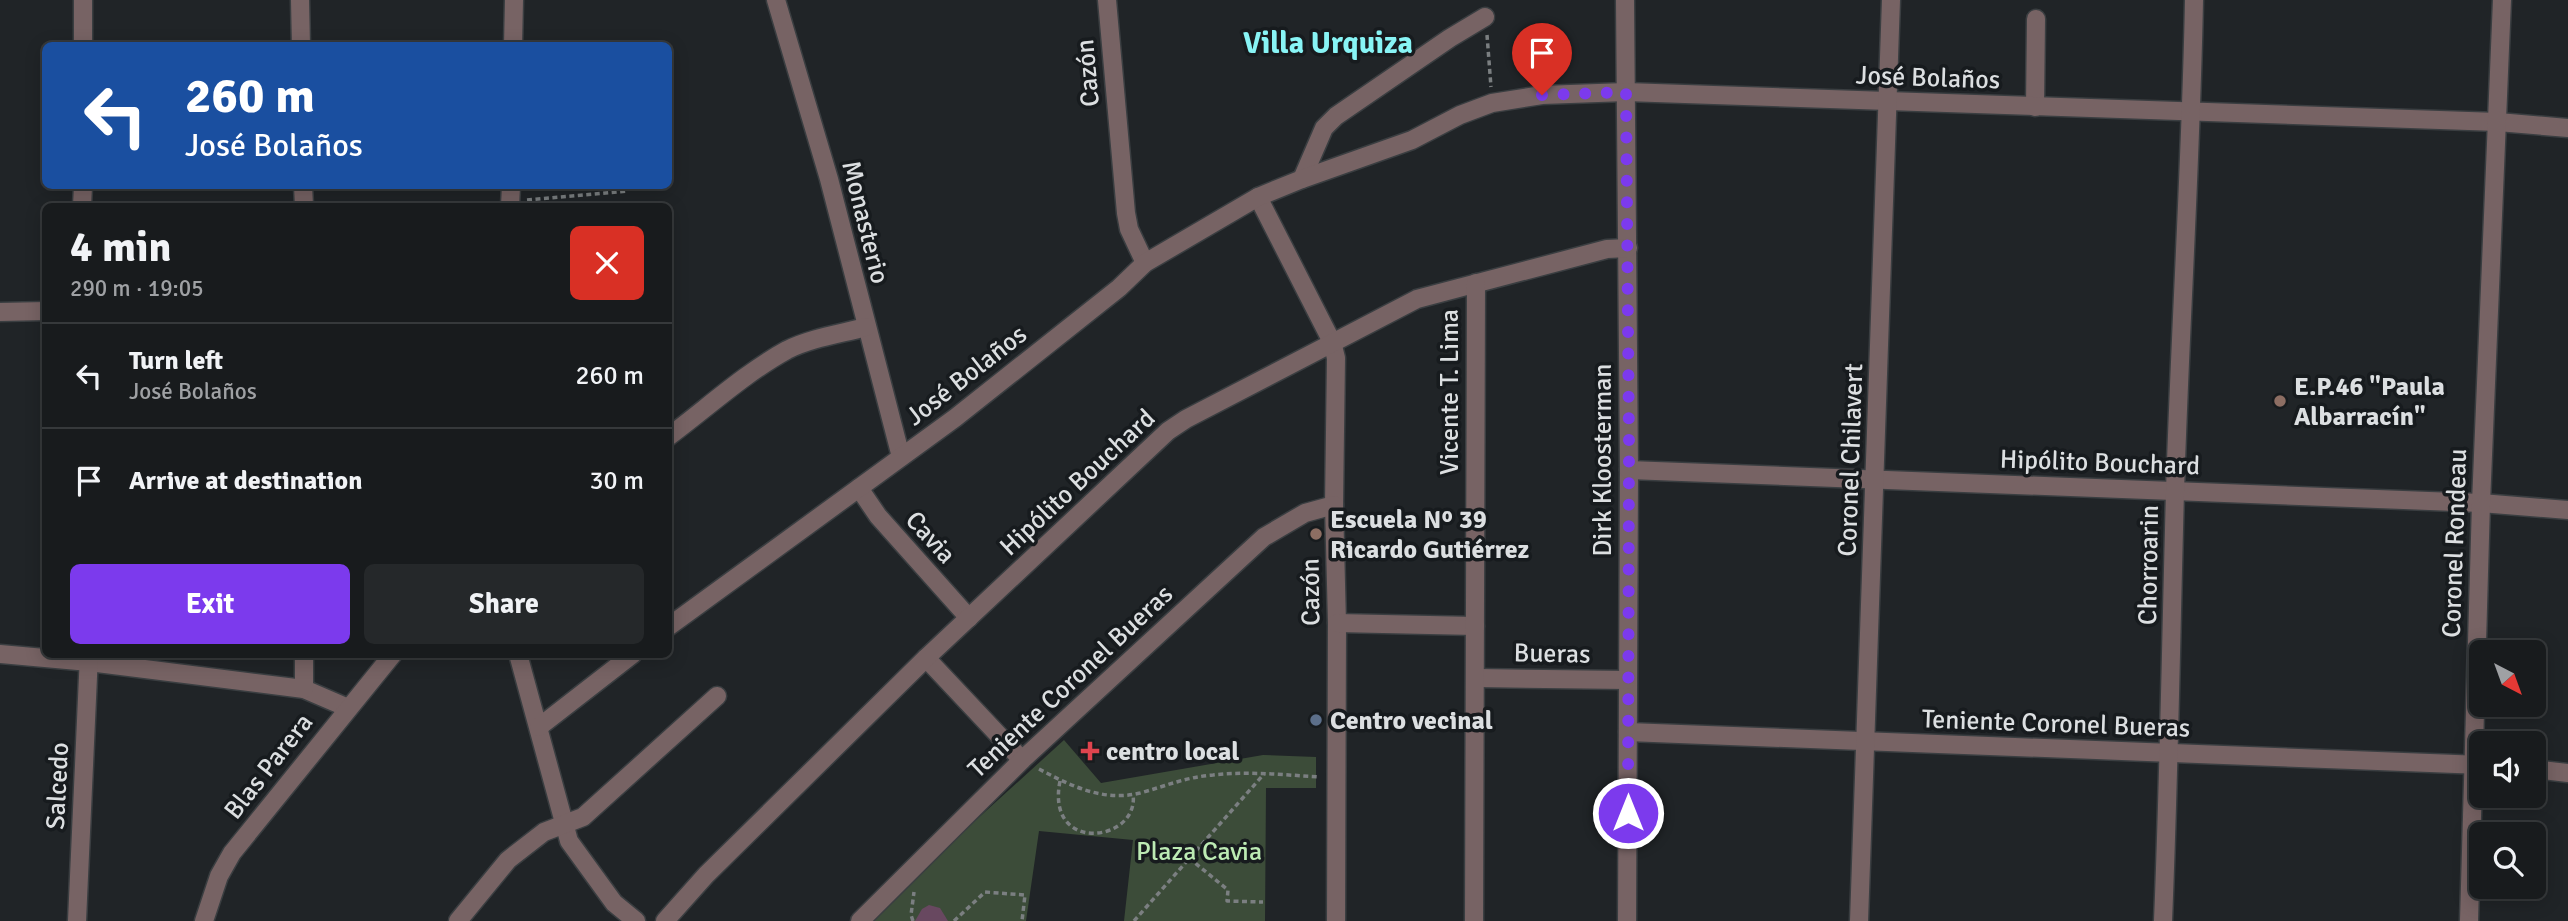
<!DOCTYPE html>
<meta charset="utf-8">
<style>
:root{--surface:#181b1d;--page:#25282a;--text:#f1f3f6;--muted:#9fa1a4;--line:#36393b;--accent:#7c3aed}
body{margin:0;font-family:Signika,sans-serif;background:var(--page);color:var(--text);height:100vh;display:flex;flex-direction:column;font-size:26px;white-space:nowrap}
*{box-sizing:border-box;margin:0}
p{font-size:23px;color:var(--muted)}
.icon{flex:none;width:38px;height:38px;fill:none;stroke:currentColor;stroke-width:2;stroke-linecap:round;stroke-linejoin:round}
.map{position:relative;flex:1;overflow:hidden}
.drawer{position:absolute;left:42px;top:203px;width:630px;height:455px;display:flex;flex-direction:column;background:var(--surface);border-radius:10px;box-shadow:0 4px 18px #0003,0 0 0 2px var(--line)}
.drawer>*{flex:none}
.guide{position:absolute;left:42px;top:42px;width:630px;height:147px;border-radius:10px;box-shadow:0 4px 18px #0003,0 0 0 2px var(--line);background:#1a4fa0;color:#fff;overflow:hidden}
.needle{width:46px;rotate:139deg}
.tools{position:absolute;left:2469px;top:640px;display:grid;gap:14px}
.tools a{display:grid;place-items:center;width:77px;height:77px;border-radius:10px;background:var(--surface);box-shadow:0 4px 18px #0003,0 0 0 2px var(--line);font-size:35px}
.pin{position:absolute;display:grid;place-items:center;width:60px;height:60px;color:#fff;margin:-72px -30px;border-radius:50% 50% 50% 0;rotate:-45deg;box-shadow:0 0 7px #0007}
.pin .icon{rotate:45deg}
.me{position:absolute;width:77px;margin:-38px;rotate:0deg;stroke-linejoin:round;filter:drop-shadow(0 0 5px #0008)}
.turn{display:flex;align-items:center;gap:24px;height:147px;padding:0 28px;font-size:32px}
.turn .icon{width:91px;height:91px;stroke-width:2.5}
.turn b{display:block;font-size:49px;line-height:60px}
.round{display:grid;place-items:center;flex:none;width:74px;height:74px;border-radius:10px;background:var(--page)}
.overview{display:flex;align-items:center;justify-content:space-between;height:119px;padding:0 28px}
h1{font-size:42px;font-weight:700;line-height:52px}
.action{display:flex;gap:14px;margin-top:auto;padding:14px 28px}
.action a{flex:1;height:80px;border-radius:10px;background:var(--accent);color:#fff;font-size:28px;font-weight:700;line-height:80px;text-align:center}
.action a+a{background:var(--page);color:var(--text)}
ul{padding:0;list-style:none}
li{display:flex;align-items:center;gap:21px;height:105px;padding:0 28px;border-top:2px solid var(--line)}
li div{flex:1}
li b{display:block;font-size:26px}
li em{font-style:normal}
.map>svg:first-child{display:block}
.green{fill:#3c4c39}
.building{fill:#684860}
.lines{fill:none;stroke-linecap:round;stroke-linejoin:round}
.minor-casing{stroke:#3a3e41;stroke-width:21}
.path{stroke:#7b7f81;stroke-width:3.5;stroke-dasharray:5 3.5;stroke-linecap:butt}
.minor{stroke:#776364;stroke-width:18}
.route{stroke:#7c3aed;stroke-width:12;stroke-dasharray:0 21.6}
.education-dot{fill:#8d6e63;stroke:#171b1e;stroke-width:2.5}
.service-dot{fill:#5c6f8a;stroke:#171b1e;stroke-width:2.5}
.health-dot{fill:#e0444e;stroke:#171b1e;stroke-width:2.5}
.labels{text-anchor:middle;stroke-width:7;stroke-linejoin:round;paint-order:stroke}
.street-label{font-size:26px;fill:#dcdfe1;stroke:#171b1e}
.poi-label{font-size:26px;font-weight:bold;fill:#dcdfe1;stroke:#171b1e;text-anchor:start}
.park-label{font-size:26px;fill:#bdebb4;stroke:#171b1e}
.quarter-label{font-size:30px;font-weight:bold;fill:#88f4f5;stroke:#171b1e}
</style>
<div class="map">
<svg width="2568" height="921" viewBox="0 0 2568 921">
<rect width="100%" height="100%" fill="#202427"/>
<path class="green" d="M1064,740l37,43 162,-28 53,2v31h-50l-1,133h-141l9,-81 -94,-9 -13,90h-161z"/>
<path class="building" d="M929,905l11,3 8,13h-33l7,-12z"/>
<g class="lines">
<g class="minor-casing">
<g id="minor">
<path d="M300,0l1,46"/>
<path d="M776,0l53,179 72,278"/>
<path d="M1107,0l19,213 3,16 16,34"/>
<path d="M1625,0l4,470 -2,451"/>
<path d="M83,46v-46"/>
<path d="M513,46l1,-46"/>
<path d="M2035,107l1,-88"/>
<path d="M1302,179l22,-51 12,-12 114,-78 35,-21"/>
<path d="M303,186l1,20"/>
<path d="M1258,197l74,145 4,16 -2,147 3,118 -1,298"/>
<path d="M82,206l1,-20"/>
<path d="M510,206l1,-20"/>
<path d="M0,312l46,-1"/>
<path d="M668,437c39,-29 77,-64 119,-87 24,-12 53,-16 79,-23"/>
<path d="M1629,470l852,33 87,7"/>
<path d="M859,488l19,28 91,102"/>
<path d="M1337,623l138,3"/>
<path d="M668,627l287,-209 164,-130 26,-25 113,-66 44,-18 110,-39 48,-25 32,-12 50,-8 84,-3 872,30 70,6"/>
<path d="M0,654l89,8 215,27 44,19"/>
<path d="M518,654l51,187 45,62 22,18"/>
<path d="M926,658l96,102"/>
<path d="M1477,678l150,2"/>
<path d="M304,689v-35"/>
<path d="M539,727l94,-73"/>
<path d="M1628,732l854,33"/>
<path d="M2534,769l34,4"/>
<path d="M77,921l12,-267"/>
<path d="M204,921l15,-45 13,-23 161,-199"/>
<path d="M458,921l50,-61 36,-28 39,-15 134,-121"/>
<path d="M665,921l41,-46 220,-217 242,-227 18,-12 231,-120 190,-50 21,-1"/>
<path d="M860,921l162,-161 242,-223 41,-24 29,-8"/>
<path d="M1474,921l2,-638"/>
<path d="M1859,921l32,-921"/>
<path d="M2163,921c6,-143 8,-286 12,-429 5,-164 16,-328 19,-492"/>
<path d="M2469,921l12,-418 21,-503"/>
</g>
</g>
<g class="path">
<path d="M1487,35l4,52"/>
<path d="M527,200l101,-9"/>
<path d="M1039,769c32,17 64,33 101,24 26,-7 46,-16 73,-18 36,-4 72,0 107,2"/>
<path d="M1060,781c-15,74 80,61 73,13"/>
<path d="M1189,858l39,32 -1,11 36,1"/>
<path d="M913,921l-2,-6 3,-23"/>
<path d="M954,921l31,-29 40,3 -3,26"/>
<path d="M1134,921l130,-147"/>
</g>
<use href="#minor" class="minor"/>
</g>
<g class="lines">
<path class="route" d="M1542,95l84,-3 3,351 -1,370"/>
</g>
<g class="education-dot">
<circle cx="2280" cy="401" r="7"/>
<circle cx="1316" cy="534" r="7"/>
</g>
<circle class="service-dot" cx="1316" cy="720" r="7"/>
<path class="health-dot" d="M1086.5 740.5h7v7h7v7h-7v7h-7v-7h-7v-7h7z"/>
<g class="labels">
<g class="street-label">
<text transform="translate(1087 73) rotate(-95)" y="9">Cazón</text>
<text transform="translate(1928 77) rotate(2)" y="9">José Bolaños</text>
<text transform="translate(866 222) rotate(76)" y="9">Monasterio</text>
<text transform="translate(966 375) rotate(-38)" y="9">José Bolaños</text>
<text transform="translate(1449 392) rotate(-90)" y="9">Vicente T. Lima</text>
<text transform="translate(1602 460) rotate(-90)" y="9">Dirk Kloosterman</text>
<text transform="translate(1850 460) rotate(-88)" y="9">Coronel Chilavert</text>
<text transform="translate(2100 462) rotate(2)" y="9">Hipólito Bouchard</text>
<text transform="translate(1077 482) rotate(-43)" y="9">Hipólito Bouchard</text>
<text transform="translate(931 537) rotate(48)" y="9">Cavia</text>
<text transform="translate(2454 543) rotate(-88)" y="9">Coronel Rondeau</text>
<text transform="translate(2148 565) rotate(-89)" y="9">Chorroarin</text>
<text transform="translate(1310 592) rotate(-91)" y="9">Cazón</text>
<text transform="translate(1552 653) rotate(1)" y="9">Bueras</text>
<text transform="translate(1070 681) rotate(-43)" y="9">Teniente Coronel Bueras</text>
<text transform="translate(2056 723) rotate(2)" y="9">Teniente Coronel Bueras</text>
<text transform="translate(268 766) rotate(-52)" y="9">Blas Parera</text>
<text transform="translate(57 786) rotate(-87)" y="9">Salcedo</text>
</g>
<g class="poi-label">
<text x="2294" y="395">E.P.46 "Paula<tspan x="2294" dy="30">Albarracín"</tspan></text>
<text x="1330" y="528">Escuela Nº 39<tspan x="1330" dy="30">Ricardo Gutiérrez</tspan></text>
<text x="1330" y="729">Centro vecinal</text>
<text x="1106" y="760">centro local</text>
</g>
<g class="park-label">
<text x="1199" y="860">Plaza Cavia</text>
</g>
<g class="quarter-label">
<text x="1328" y="53">Villa Urquiza</text>
</g>
</g>
</svg>
<div class="tools">
<a><svg class="needle" viewBox="-14 -14 28 28"><path d="M0-13l5 13h-10z" fill="#e53935"/><path d="M0 13l5-13h-10z" fill="#9fa1a4"/></svg></a>
<a><svg class="icon" aria-label="sound" viewBox="0 0 24 24"><path d="M4 9h4l5-4v14l-5-4H4zM17 9q2 3 0 6"/></svg></a>
<a><svg class="icon" aria-label="search" viewBox="0 0 24 24"><circle cx="10" cy="10" r="6"/><path d="M15 15l6 6"/></svg></a>
</div>
<div class="pin" style="left:1542px;top:95px;background:#d93025"><svg class="icon" aria-label="arrive" viewBox="0 0 24 24"><path d="M6 21V4h12l-3 4 3 4H6"/></svg></div>
<svg class="me" style="left:1628px;top:813px" viewBox="-20 -20 40 40"><circle r="17" fill="#7c3aed" stroke="#fff" stroke-width="3"/><path d="M0-11L8 9 0 5-8 9z" fill="#fff"/></svg>
<div class="guide">
<div class="turn"><svg class="icon" aria-label="left" viewBox="0 0 24 24"><path d="M17 20v-9H6M10 6l-5 5 5 5"/></svg><div><b>260 m</b>José Bolaños</div></div>
</div>
<section class="drawer">
<div class="overview"><div><h1>4 min</h1><p>290 m · 19:05</p></div><a class="round" style="background:#d93025;color:#fff"><svg class="icon" aria-label="close" viewBox="0 0 24 24"><path d="M6 6l12 12M18 6L6 18"/></svg></a></div>
<ul>
<li><svg class="icon" aria-label="left" viewBox="0 0 24 24"><path d="M17 20v-9H6M10 6l-5 5 5 5"/></svg><div><b>Turn left</b><p>José Bolaños</p></div><em>260 m</em></li>
<li><svg class="icon" aria-label="arrive" viewBox="0 0 24 24"><path d="M6 21V4h12l-3 4 3 4H6"/></svg><div><b>Arrive at destination</b></div><em>30 m</em></li>
</ul>
<div class="action"><a>Exit</a><a>Share</a></div>
</section>
</div>
